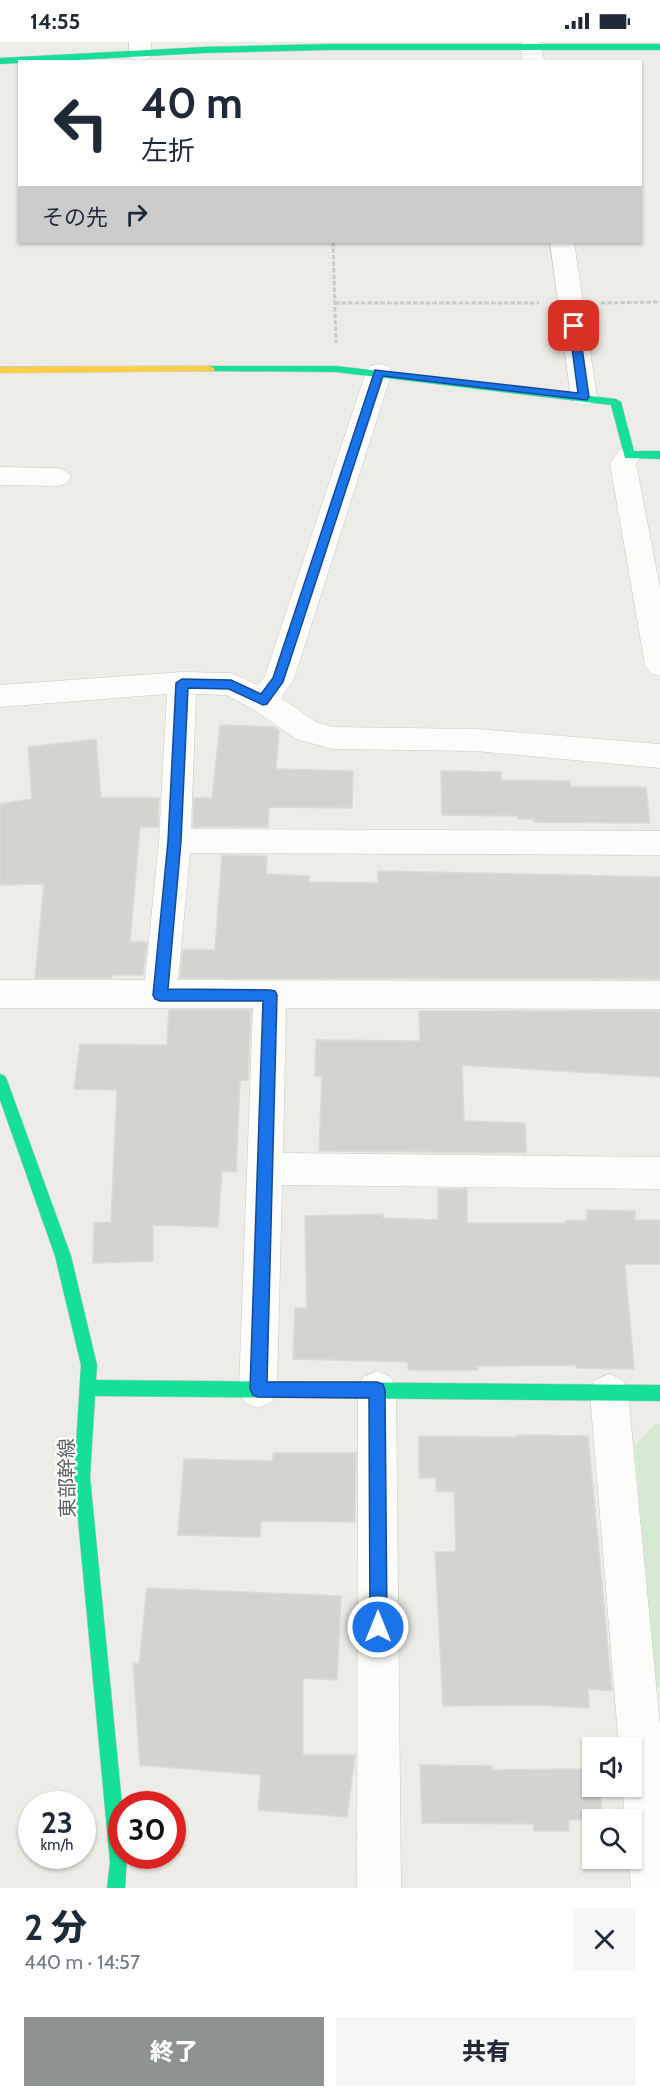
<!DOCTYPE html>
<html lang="ja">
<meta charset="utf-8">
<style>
:root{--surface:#fff;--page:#f6f6f7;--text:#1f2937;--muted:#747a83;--accent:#8f9293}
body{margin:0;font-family:Cabin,"Noto Sans JP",sans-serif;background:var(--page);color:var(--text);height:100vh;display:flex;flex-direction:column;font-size:22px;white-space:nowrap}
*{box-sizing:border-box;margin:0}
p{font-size:20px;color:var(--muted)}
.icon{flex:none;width:33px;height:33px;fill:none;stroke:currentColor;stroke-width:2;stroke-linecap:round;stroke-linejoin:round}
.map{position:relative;height:1846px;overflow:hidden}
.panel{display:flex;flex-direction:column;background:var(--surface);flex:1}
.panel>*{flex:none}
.banner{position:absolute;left:18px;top:18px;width:624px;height:183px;border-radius:0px;box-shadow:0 2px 4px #0004;background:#fff;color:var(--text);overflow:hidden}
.buttons{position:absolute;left:582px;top:1695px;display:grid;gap:12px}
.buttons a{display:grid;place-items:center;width:60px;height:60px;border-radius:0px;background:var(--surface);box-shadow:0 2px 4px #0004;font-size:30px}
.speed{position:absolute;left:18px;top:1749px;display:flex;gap:12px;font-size:30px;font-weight:700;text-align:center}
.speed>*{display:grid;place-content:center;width:78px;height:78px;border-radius:50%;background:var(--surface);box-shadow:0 2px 4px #0004;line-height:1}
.speed small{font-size:15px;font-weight:400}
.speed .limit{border:9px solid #d22;background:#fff;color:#111}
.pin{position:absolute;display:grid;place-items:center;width:51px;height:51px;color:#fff;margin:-26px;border-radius:12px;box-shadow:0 3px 9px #0006}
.me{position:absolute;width:66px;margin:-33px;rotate:0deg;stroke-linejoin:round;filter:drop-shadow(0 0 4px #0008)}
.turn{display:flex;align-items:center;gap:21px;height:126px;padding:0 24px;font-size:27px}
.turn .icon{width:78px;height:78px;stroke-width:2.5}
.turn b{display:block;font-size:42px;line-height:51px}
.then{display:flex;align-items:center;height:57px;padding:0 24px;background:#0003;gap:12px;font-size:22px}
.round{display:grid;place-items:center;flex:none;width:63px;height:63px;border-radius:0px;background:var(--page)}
.head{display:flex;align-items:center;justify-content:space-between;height:102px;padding:0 24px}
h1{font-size:36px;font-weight:800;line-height:45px}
.cta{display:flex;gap:12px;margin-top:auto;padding:12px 24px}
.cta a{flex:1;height:69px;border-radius:0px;background:var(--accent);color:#fff;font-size:24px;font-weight:800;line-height:69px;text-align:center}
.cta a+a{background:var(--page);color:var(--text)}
.status{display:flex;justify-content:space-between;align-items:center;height:42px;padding:0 30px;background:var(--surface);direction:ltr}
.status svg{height:16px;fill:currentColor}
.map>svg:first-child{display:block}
.green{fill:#d6e9d2}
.building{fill:#d3d3d0;stroke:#dcdad6;stroke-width:1.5}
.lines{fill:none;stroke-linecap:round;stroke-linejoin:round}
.street-casing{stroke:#c8c8c8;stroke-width:1}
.fast-casing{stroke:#c8c8c8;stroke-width:1}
.slow-casing{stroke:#c8c8c8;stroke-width:1}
.path{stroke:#c9ceca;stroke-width:3;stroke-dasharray:4.5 2;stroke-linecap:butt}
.street{fill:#fcfcfb;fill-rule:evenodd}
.fast{fill:#16e098;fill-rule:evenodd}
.slow{fill:#ffcf43;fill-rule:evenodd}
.route{fill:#1a73e8;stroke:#114b97;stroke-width:1.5}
.labels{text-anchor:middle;stroke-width:4.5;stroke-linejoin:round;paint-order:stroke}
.near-street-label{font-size:20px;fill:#5d6166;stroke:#fff}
</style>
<div class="status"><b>14:55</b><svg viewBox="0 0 49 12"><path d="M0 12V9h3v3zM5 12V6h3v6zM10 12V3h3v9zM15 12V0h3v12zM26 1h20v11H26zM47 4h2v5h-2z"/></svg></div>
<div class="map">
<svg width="660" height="1846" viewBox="0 0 660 1846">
<rect width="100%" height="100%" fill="#edece7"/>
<path class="green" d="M655,1382h5v264h-6l-19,-243z"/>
<g class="building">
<path d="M220,683l54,2 5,3 -3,39 77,2 -1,37 -83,-1 -1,20h-75l1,-29h18z"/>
<path d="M96,697l5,59h58l-1,29h-18l-10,115h17l-4,33h-31l-1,3h-76l9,-94 -44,1v-81l32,-5 -4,-52z"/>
<path d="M441,729l60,1v8l69,1 1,6h75l4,36 -116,-1v-3h-16v-3l-76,-1z"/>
<path d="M222,813l45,1 -1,18 43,2v6l69,1v-12l282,6v102l-480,-1 3,-28h32z"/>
<path d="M169,968h82l-3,70h-8l-4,92 -14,-1 -4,56 -65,-2v36l-60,2 1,-40 17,-1 6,-132 -43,-1 6,-45 87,1z"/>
<path d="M419,969h241v66l-198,-12 2,56 61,2 1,30 -207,-2 3,-75h-7l1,-36 104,1z"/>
<path d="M438,1147h29v34h99v-3l21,1v-11l48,1v9h25v44h-35l9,105 -58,-1v-3l-99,1 1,4h-70v-8l-115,-3 2,-51h12l-2,-92 78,-2v4l55,2z"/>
<path d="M517,1393l71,1 24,255 -24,-2 1,19 -54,-3 -92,1 -8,-154h21l-2,-60 -18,-1v-13h-17v-42l98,1z"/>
<path d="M273,1411h83l-1,69 -94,-1 -1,16 -82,-2 6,-76 89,2z"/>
<path d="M147,1546l194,8 -4,84 -34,-2v77h52l-8,62 -89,-7 3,-35 -121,-10 -7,-102 6,1z"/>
<path d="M420,1723l72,1v4l100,-1v17h8l2,34h-34l1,11h-35v-7l-112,-1z"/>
</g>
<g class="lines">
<g class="street-casing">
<g id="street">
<path d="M129,0h22v12l-3,5 -8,1 -8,-1 -3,-5z"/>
<path d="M523,0h16l6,20h-22l-3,-15z"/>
<path d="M550,200h24l23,155 -4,6 -9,2 -9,-2 -4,-6z"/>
<path d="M379,322l9,2 4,6 -98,307 -13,19 35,24 17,5 143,2 184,15v24l-184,-17 -143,-2 -37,-10 -43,-30 -27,-14 -30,-1 -5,135 469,2v24l-470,-2 -12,127 482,1v28l-374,-1 -3,145 377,4v32l-378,-4 -5,204 -5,13 -14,6 -14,-6 -5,-13 14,-381h-253v-28h145l14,-139 8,-147 -167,13v-22l182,-13 49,1 27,12 7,-9 101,-304 4,-6z"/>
<path d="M629,404l9,3 4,6 -6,9 24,124v88l-10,-3 -5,-8 -35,-202 10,-14z"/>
<path d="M0,425l58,1 9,3 4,6 -4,6 -9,3 -58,-1z"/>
<path d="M377,1329l14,6 5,13 5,498h-44l1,-498 5,-13z"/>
<path d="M609,1332l14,6 5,13 32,333v162h-29l-3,-30h4v-38h-7l-3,-34h10v-38h-13l-29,-355 5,-13z"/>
</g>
</g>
<g class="fast-casing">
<g id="fast">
<path d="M328,2h332v6h-332l-124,3 -204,11v-6l204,-11z"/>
<path d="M210,324h126l280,33 5,3 13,49h26v8l-35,-1 -14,-53 -275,-33 -130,-1 -1,-2z"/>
<path d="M0,1032l5,2 2,4 64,176 26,109 -1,15 564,5v16l-565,-5 -5,81 32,327v52h5l-2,32h-18l3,-26 -36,-385 7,-112 -26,-109 -55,-156z"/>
</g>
</g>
<g class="slow-casing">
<path id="slow" d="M210,324l5,3 -1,2 -214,2v-6z"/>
</g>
<g class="path">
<path d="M333,200l3,101"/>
<path d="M335,261h204"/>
<path d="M601,261l59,-1"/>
</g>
<use href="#street" class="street"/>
<use href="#fast" class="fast"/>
<use href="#slow" class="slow"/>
</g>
<path class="route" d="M574,281l5,3 10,71 -2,3 -204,-24 -100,306 -16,22 -4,1 -34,-16 -41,-1 -7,153 -13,148 102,1 5,1 2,4 -10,387h110l6,2 2,6 2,237 -3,6 -6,3 -6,-3 -2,-6 -1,-229 -111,-1 -5,-2 -3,-6 13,-388h-103l-5,-2 -2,-4 15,-154 8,-158 6,-4 49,1 30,14 12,-16 102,-308 203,23 -9,-67z"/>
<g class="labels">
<g class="near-street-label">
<text transform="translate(67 1436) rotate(-91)" y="7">東部幹線</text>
</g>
</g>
</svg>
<div class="buttons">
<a><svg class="icon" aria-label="sound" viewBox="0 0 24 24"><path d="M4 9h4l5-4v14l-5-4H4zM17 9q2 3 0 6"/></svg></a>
<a><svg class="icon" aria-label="search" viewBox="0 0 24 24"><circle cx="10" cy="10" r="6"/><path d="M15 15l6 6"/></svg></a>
</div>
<div class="speed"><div>23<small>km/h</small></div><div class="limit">30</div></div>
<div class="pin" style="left:574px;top:284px;background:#d93025"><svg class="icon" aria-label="arrive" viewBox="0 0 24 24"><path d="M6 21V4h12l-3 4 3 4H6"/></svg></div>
<svg class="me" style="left:378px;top:1585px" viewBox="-20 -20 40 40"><circle r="17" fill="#1a73e8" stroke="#fff" stroke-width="3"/><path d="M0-11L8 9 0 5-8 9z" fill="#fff"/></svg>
<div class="banner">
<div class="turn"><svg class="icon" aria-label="left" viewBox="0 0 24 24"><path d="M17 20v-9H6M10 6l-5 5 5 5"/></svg><div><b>40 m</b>左折</div></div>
<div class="then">その先<svg class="icon" aria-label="right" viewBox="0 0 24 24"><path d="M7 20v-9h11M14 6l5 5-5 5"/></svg></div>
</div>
</div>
<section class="panel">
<div class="head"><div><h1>2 分</h1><p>440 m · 14:57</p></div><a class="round"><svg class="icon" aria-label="close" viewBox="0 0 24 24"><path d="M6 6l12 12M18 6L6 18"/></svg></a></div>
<div class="cta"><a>終了</a><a>共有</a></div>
</section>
